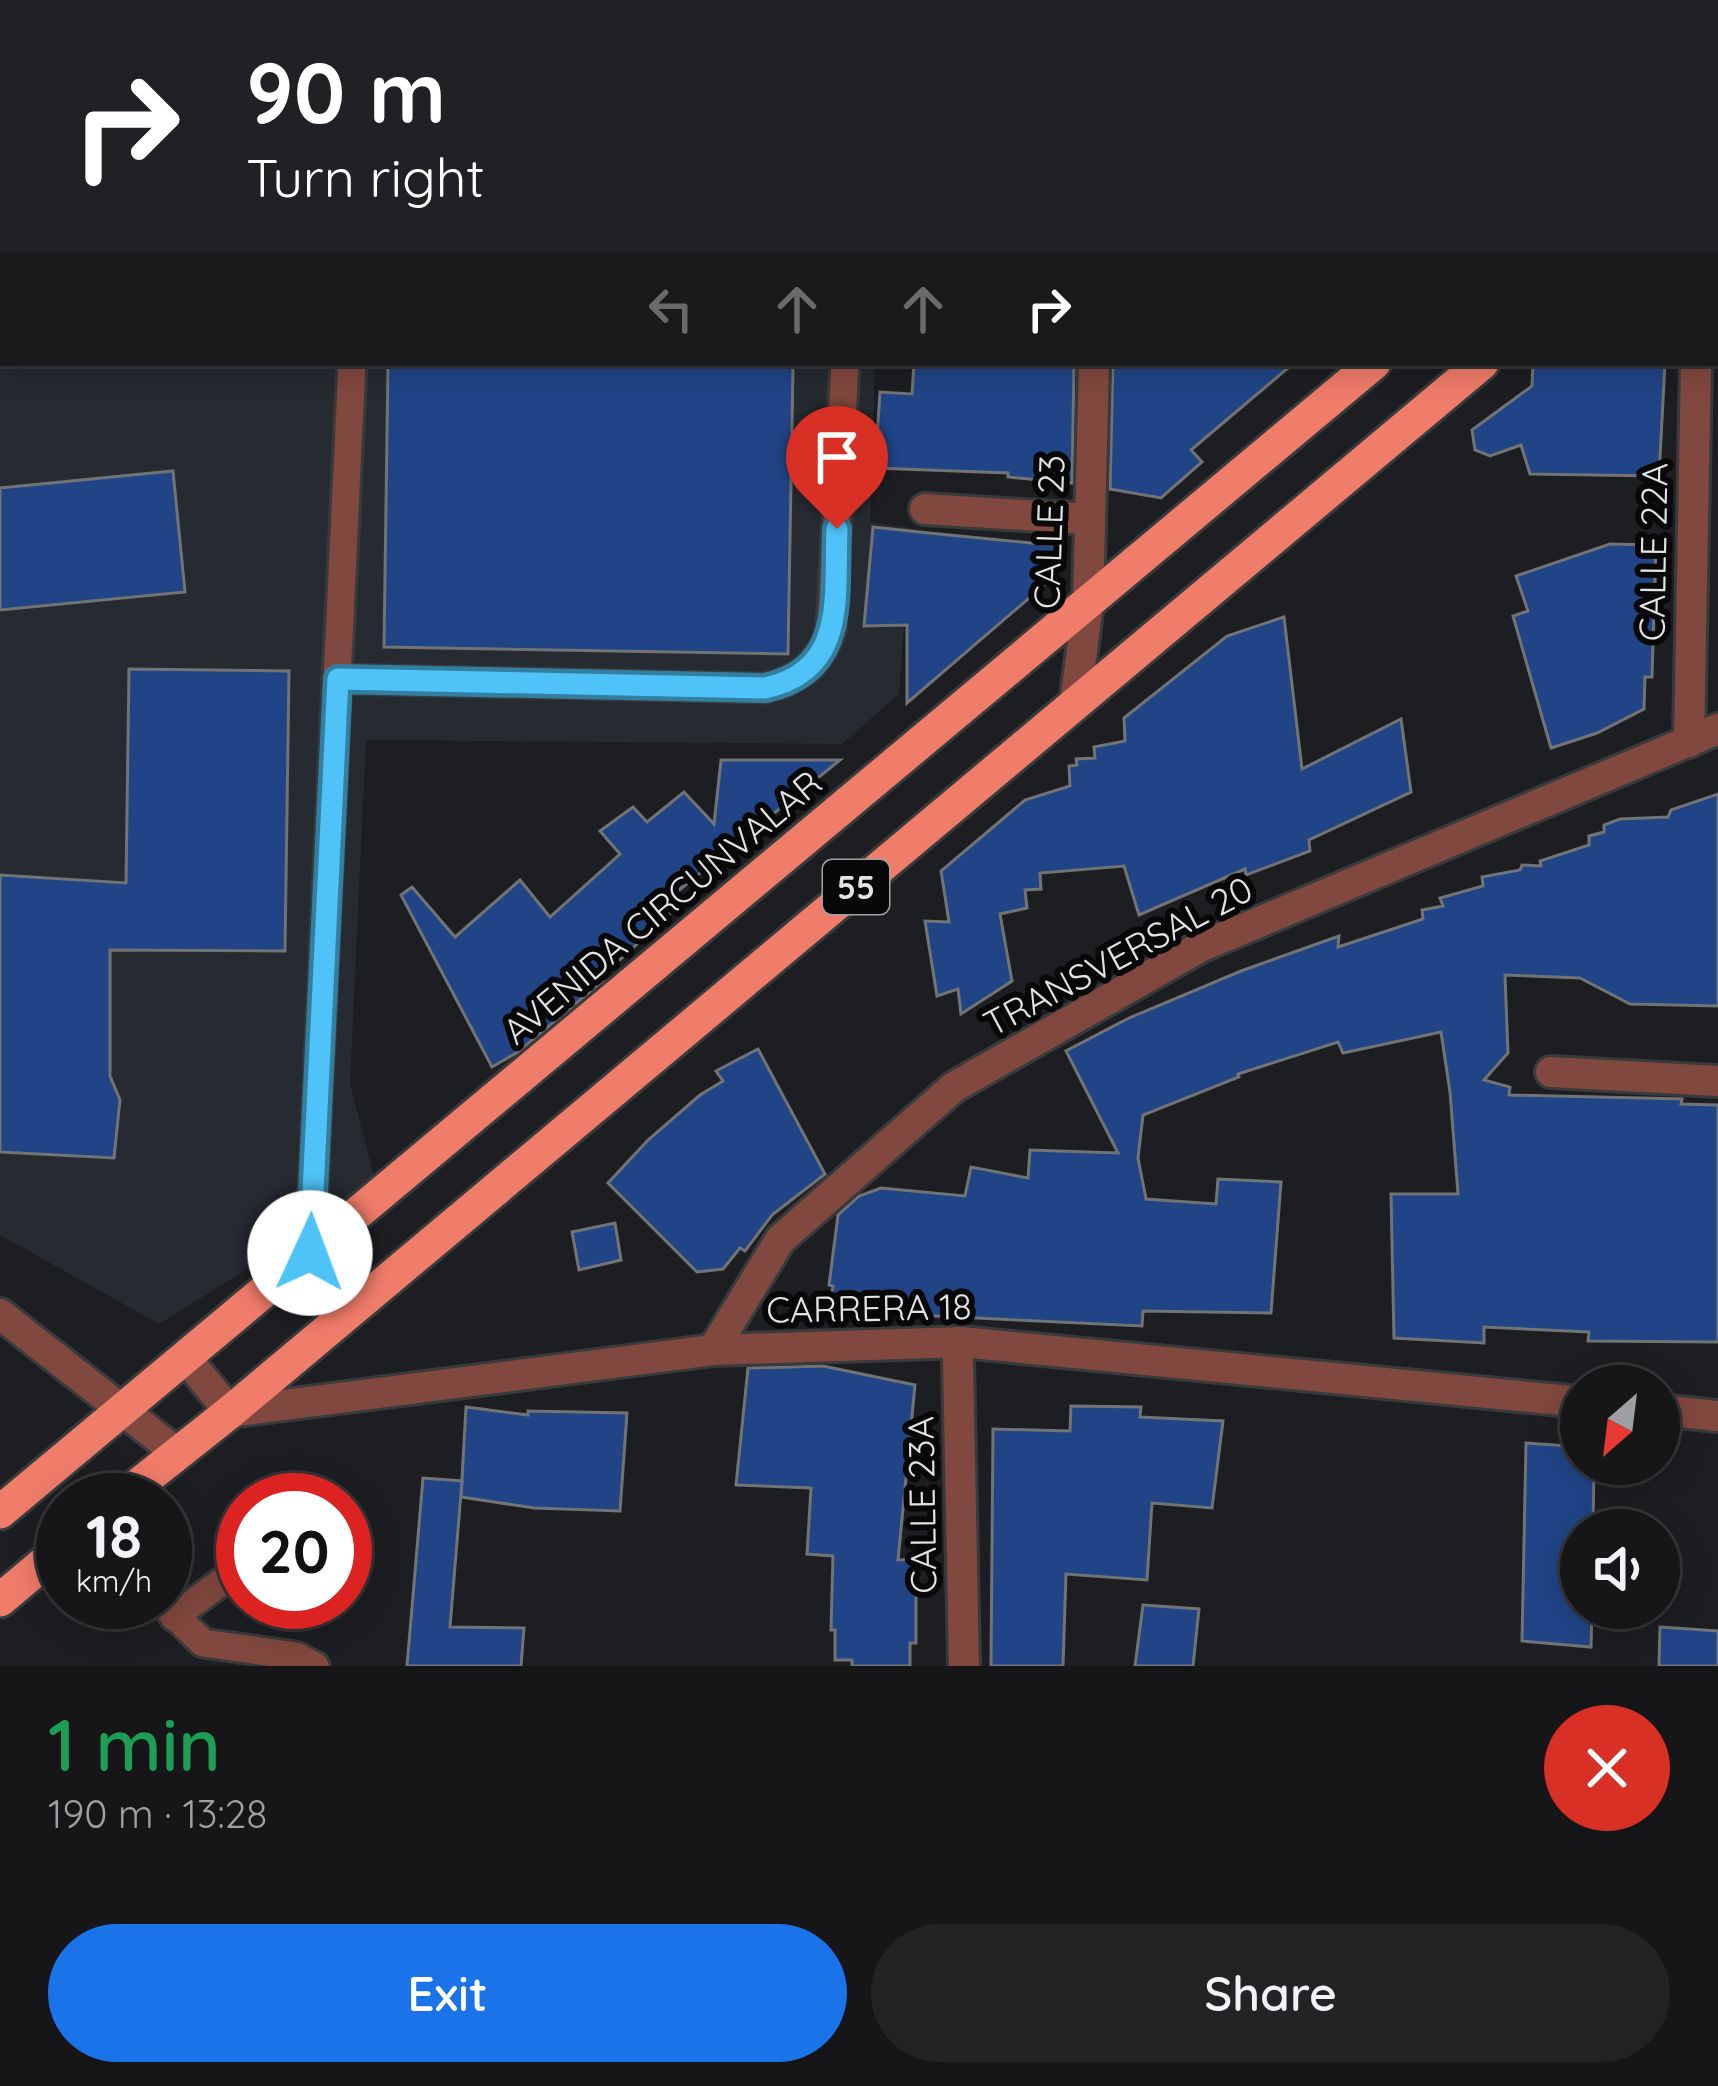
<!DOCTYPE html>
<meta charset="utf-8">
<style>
:root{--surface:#161619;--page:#232326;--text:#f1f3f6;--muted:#9e9fa2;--line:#353538;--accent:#1a73e8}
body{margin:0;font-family:Quicksand,sans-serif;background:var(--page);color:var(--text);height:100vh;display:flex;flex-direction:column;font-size:45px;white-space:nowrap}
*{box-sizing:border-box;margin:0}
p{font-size:39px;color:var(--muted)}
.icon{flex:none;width:66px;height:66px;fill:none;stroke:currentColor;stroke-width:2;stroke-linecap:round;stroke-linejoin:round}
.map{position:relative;height:1666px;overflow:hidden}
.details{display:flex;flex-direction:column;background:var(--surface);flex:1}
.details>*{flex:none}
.guide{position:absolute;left:0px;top:0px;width:1719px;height:366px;box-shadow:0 6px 30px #0003,0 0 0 3px var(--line);background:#202124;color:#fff;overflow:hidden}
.needle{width:78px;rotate:208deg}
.fabs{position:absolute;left:1560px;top:1365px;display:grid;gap:24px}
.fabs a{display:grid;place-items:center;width:120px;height:120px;border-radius:50%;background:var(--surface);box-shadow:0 6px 30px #0003,0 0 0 3px var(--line);font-size:60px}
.speed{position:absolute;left:36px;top:1473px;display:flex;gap:24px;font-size:60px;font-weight:700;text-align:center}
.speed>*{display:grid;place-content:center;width:156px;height:156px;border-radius:50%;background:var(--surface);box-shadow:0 6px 30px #0003,0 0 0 3px var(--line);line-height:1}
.speed small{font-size:30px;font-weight:400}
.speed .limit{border:18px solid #d22;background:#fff;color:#111}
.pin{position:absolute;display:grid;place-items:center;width:102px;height:102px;color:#fff;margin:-123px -51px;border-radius:50% 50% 50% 0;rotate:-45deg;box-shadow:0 0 12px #0007}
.pin .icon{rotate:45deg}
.me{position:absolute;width:132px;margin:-66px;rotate:2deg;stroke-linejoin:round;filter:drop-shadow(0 0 9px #0008)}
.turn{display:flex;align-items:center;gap:42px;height:252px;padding:0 48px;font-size:54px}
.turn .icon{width:156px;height:156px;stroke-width:2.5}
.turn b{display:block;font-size:84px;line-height:102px}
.lanes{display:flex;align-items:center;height:114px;padding:0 48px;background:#0003;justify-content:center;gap:60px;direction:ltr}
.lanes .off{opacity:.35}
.round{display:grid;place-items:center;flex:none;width:126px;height:126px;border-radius:63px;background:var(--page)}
.overview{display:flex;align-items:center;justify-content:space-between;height:204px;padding:0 48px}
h1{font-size:72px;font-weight:600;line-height:90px;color:#1e9e55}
.cta{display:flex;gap:24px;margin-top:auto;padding:24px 48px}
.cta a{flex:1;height:138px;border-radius:72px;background:var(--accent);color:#fff;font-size:48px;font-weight:600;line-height:138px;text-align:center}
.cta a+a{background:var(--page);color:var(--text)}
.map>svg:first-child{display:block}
.built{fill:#262a31}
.building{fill:#204486;stroke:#717375;stroke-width:3}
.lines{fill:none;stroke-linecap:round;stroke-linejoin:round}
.service-casing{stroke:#393a3c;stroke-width:33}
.minor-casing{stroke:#393a3c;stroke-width:36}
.trunk-casing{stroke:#393a3c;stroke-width:39}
.service{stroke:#81483f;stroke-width:27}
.minor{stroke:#81483f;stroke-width:30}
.trunk{stroke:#f07c6a;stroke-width:33}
.route-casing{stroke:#337fa1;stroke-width:30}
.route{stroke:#4fc3f7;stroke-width:21}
.labels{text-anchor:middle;stroke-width:12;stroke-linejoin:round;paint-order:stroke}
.shield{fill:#080809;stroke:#a1a1a2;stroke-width:3}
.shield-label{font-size:33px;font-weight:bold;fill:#e2e3e4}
.street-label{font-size:36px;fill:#e2e3e4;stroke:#080809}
</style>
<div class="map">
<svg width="1718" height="1666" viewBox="0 0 1718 1666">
<rect width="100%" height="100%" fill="#1d1e21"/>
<path class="built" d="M0,0h1110l-1107,3v360h872l-5,159 41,6 -12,166 -57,50 -476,-4 -16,344 25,96 -45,37 -171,107 -159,-89z"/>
<g class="building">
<path d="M388,363l405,4 -5,287 -404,-7z"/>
<path d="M914,363l160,2 -2,118 -64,-6v-4l-133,-5 5,-76 32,2z"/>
<path d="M1113,363h181l-103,87 11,12 -41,36 -51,-9z"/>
<path d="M1533,363h132l-6,113 -129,-2 -9,-29 -31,11 -15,-6 -3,-20 60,-44z"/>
<path d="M173,471l12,121 -185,18v-122z"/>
<path d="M873,527l56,6 133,13 -6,29 -149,128v-78l-43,1z"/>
<path d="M1610,544l46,1 -4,132h-7l-1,32 -47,24 -46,15 -38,-132 15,-5 -12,-35z"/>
<path d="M1284,617l18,152 99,-50 10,73 -102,48 1,11 -64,24 -1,-6 -106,46 -15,-49 -84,7 1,16 -16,1 2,18 -27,6 12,67 -51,33 -3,-25 -21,7 -12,-75 24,1 -8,-51 84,-71 45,-14 -1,-20 8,-1 -1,-6 19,-1 -1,-11 31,-6 -1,-23 103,-82z"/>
<path d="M129,669l160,2 -4,280 -175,-1v126l10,24 -6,58 -114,-6v-277l126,8z"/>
<path d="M721,760h119l-162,131 -15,13 8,9 -71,65 3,3 -85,71 -26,15 -91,-172 11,-8 43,50 65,-57 30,37 70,-63 -20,-23 33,-24 14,15 37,-30 30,32z"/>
<path d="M1718,794v212l-88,-2 -50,-26 -75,-3 3,78 -24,27 26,7 -1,8 173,4 -1,5 37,1v237l-130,-1 1,-9 -105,-5v16l-90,-5 -3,-144h67l-8,-102 -9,-60 -98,21 -5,-11 -100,32 1,3 -96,38 -5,43 8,41 70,5 2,-25 63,3 -10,131 -128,-2 -1,15 -248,-12 1,-9 -64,-7 2,-12 -4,-1 9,-70 21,-19 22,-8 84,8 6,-29 57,11 2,-28 88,3 -52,-102 63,-33 112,-47 98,-35 -1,11 85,-28 -1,-9 21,-4 -3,-8 43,-12 -1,-9 38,-7 2,-5 19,1 -1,-5 49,-16v-9l15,-4v-7l16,-6 48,-2 3,-7z"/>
<path d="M758,1049l67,125 -53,41 -27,36 -5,-3 -17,21 -26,3 -89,-89 40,-43 52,-45 23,-14 -7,-10z"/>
<path d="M615,1223l6,37 -42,10 -7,-38z"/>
<path d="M823,1366l92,19 -17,175 18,-1v84h-6v23h-58v-6h-17v-30h-4l2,-74 -26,-2 4,-66 -75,-3 12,-117z"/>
<path d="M1071,1406l70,1 -1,10 83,4 -11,87 -60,-5 -5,77 -81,-6 -3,92h-72l2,-237 77,2z"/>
<path d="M466,1407l62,8v-4l99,2 -7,98 -86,-3 -73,-11z"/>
<path d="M1526,1443l55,4v17h13l-1,66h-12v78h11l-1,39 -69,-6z"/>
<path d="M423,1478l39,3 -12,146 74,1 -3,38h-114z"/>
<path d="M1143,1605l56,4 -6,57h-58z"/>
<path d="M1660,1627l58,4v35h-59z"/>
</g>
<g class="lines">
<g class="service-casing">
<g id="service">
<path d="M352,363l-42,890 48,51"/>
<path d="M337,679l428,9c34,-8 55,-24 66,-58l14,-267"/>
<path d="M161,1602l42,41 93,13 19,10"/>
<path d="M174,1617l69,-51"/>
</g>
</g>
<g class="minor-casing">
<g id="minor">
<path d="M1108,3v-3"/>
<path d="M1283,3l3,-3"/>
<path d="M925,509l163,10"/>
<path d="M1075,704l13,-101 6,-240"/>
<path d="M1689,742l7,-379"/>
<path d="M1551,1072l167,9"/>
<path d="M0,1314l176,138"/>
<path d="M961,1342l-3,17 6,307"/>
<path d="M713,1350l67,-110 174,-153 246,-140 518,-218"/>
<path d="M185,1357l45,55 483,-62 248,-8 620,60"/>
<path d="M1659,1410l59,6"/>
</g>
</g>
<g class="trunk-casing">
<g id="trunk">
<path d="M1716,77l2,-2"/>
<path d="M1716,167l2,-2"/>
<path d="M119,1500l111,-88 1252,-1049"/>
<path d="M0,1512l1374,-1149"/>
<path d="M0,1600l63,-53"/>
</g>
</g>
<use href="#service" class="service"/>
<use href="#minor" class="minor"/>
<use href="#trunk" class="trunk"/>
</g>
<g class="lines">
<g class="route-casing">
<path id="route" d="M310,1253l28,-574 427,9c83,-18 69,-92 72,-159"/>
</g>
<use href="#route" class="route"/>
</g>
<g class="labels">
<rect class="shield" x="823" y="860" width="66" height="54" rx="9"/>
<g class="shield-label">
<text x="856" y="899">55</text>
</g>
<g class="street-label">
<text transform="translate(1049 532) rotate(-88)" y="13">CALLE 23</text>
<text transform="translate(1653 552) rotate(-89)" y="13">CALLE 22A</text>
<text transform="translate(662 907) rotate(-40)" y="13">AVENIDA CIRCUNVALAR</text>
<text transform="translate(1118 956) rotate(-28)" y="13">TRANSVERSAL 20</text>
<text transform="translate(869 1308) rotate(-1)" y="13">CARRERA 18</text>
<text transform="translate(922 1505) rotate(-91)" y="13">CALLE 23A</text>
</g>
</g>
</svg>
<div class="fabs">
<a><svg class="needle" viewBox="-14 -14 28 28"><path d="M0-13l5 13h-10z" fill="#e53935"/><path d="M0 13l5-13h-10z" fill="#9e9fa2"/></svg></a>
<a><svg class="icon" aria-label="sound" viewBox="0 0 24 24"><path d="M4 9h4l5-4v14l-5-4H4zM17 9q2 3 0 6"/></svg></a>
</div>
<div class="speed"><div>18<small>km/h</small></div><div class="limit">20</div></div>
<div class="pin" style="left:837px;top:529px;background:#d93025"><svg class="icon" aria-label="arrive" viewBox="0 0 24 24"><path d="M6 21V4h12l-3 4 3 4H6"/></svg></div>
<svg class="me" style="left:310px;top:1253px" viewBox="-20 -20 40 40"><circle r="19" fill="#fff"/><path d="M0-13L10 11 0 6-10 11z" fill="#4fc3f7"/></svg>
<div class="guide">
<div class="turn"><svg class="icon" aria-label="right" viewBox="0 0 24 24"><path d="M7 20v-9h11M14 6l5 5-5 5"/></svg><div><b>90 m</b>Turn right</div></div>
<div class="lanes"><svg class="icon off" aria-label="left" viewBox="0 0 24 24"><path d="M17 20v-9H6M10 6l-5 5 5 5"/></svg><svg class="icon off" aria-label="ahead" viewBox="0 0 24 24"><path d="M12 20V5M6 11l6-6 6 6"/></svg><svg class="icon off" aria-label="ahead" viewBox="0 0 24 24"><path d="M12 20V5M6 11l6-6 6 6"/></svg><svg class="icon" aria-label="right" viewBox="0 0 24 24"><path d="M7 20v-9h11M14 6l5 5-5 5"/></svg></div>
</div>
</div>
<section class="details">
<div class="overview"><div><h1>1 min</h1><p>190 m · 13:28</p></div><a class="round" style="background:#d93025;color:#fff"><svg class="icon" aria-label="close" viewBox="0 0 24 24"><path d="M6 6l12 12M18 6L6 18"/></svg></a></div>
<div class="cta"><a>Exit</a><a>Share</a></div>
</section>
